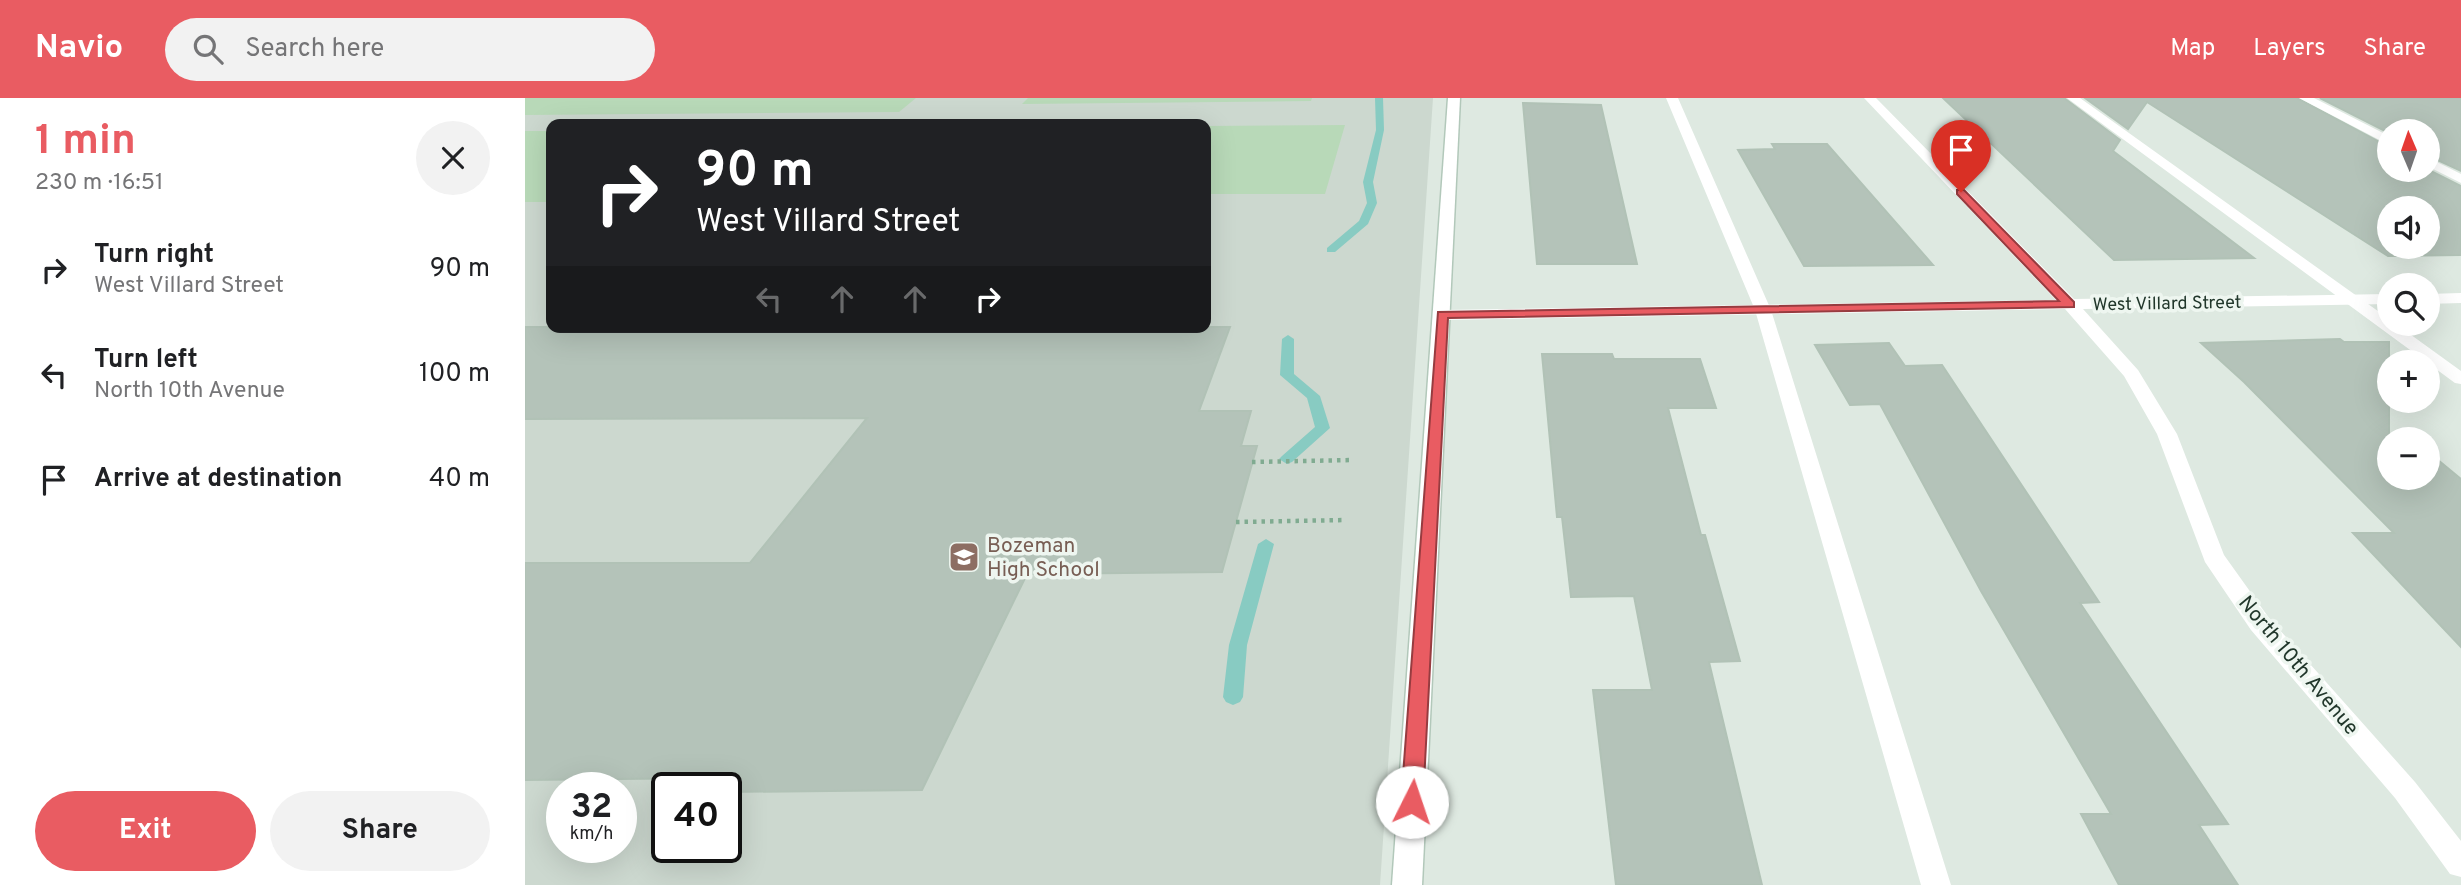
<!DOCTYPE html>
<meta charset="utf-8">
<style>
:root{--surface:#fff;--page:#f2f2f2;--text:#202124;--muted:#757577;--accent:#e95c62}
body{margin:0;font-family:Overpass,sans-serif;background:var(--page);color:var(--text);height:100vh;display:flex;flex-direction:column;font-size:26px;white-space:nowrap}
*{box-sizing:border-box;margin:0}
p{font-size:23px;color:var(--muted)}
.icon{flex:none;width:38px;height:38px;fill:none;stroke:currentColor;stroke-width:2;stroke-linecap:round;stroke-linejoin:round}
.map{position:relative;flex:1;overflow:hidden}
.panel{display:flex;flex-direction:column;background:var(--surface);width:525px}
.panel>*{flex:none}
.banner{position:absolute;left:21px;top:21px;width:665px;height:214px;border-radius:14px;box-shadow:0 7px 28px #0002;background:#202124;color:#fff;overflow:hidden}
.needle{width:46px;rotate:358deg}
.tools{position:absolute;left:1852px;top:21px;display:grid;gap:14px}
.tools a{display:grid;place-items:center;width:63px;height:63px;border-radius:50%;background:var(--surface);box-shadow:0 7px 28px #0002;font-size:35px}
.speed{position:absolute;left:21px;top:674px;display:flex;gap:14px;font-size:35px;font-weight:700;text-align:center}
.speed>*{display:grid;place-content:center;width:91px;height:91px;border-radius:50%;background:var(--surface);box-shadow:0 7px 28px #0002;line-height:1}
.speed small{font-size:18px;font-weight:400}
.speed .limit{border:4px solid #111;border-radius:10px;background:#fff;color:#111}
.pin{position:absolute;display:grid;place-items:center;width:60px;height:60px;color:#fff;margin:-72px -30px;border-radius:50% 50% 50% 0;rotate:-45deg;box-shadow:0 0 7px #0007}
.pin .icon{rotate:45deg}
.me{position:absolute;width:77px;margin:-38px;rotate:4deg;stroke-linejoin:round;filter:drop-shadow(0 0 5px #0008)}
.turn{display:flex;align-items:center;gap:24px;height:147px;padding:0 35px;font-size:32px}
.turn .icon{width:91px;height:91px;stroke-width:2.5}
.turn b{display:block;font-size:49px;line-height:60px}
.lanes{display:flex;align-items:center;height:66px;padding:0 35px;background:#0003;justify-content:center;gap:35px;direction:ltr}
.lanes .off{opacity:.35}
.round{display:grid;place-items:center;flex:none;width:74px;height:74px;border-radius:37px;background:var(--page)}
.headline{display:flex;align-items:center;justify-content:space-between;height:119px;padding:0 35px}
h1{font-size:42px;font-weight:700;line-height:52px;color:var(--accent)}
.button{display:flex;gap:14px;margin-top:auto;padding:14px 35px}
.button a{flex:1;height:80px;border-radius:42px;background:var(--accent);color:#fff;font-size:28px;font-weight:700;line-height:80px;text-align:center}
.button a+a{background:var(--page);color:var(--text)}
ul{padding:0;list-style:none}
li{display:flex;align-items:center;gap:21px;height:105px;padding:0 35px}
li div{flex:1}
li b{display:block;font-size:26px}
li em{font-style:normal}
header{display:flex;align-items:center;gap:42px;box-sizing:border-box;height:98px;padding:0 35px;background:var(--accent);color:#fff}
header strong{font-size:33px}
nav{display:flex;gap:38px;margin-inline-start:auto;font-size:24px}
.search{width:490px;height:63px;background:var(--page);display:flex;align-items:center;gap:18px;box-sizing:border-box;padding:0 24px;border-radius:38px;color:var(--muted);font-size:26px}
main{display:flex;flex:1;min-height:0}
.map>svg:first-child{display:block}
.built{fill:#ccd8cf;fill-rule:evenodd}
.green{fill:#b8d9b8}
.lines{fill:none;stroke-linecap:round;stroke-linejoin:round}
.stream{fill:#88cbc2;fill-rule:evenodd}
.building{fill:#b4c3b9;stroke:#b1c2b6;stroke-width:2;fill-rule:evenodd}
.secondary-casing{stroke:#b2c8ba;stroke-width:3}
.path{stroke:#80ab91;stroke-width:4.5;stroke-dasharray:3.5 5;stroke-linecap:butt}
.lane{fill:#fff;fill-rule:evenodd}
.street{fill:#fff;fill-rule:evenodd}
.secondary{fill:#fff;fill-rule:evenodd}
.route{fill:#e95c62;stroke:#973c40;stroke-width:2}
.labels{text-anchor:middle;stroke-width:7;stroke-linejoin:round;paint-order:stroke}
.far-street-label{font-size:18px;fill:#21372b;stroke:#eef6f0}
.education-label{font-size:21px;fill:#785e54;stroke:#eef6f0;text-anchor:start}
.street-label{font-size:21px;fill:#21372b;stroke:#eef6f0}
</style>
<header>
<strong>Navio</strong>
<div class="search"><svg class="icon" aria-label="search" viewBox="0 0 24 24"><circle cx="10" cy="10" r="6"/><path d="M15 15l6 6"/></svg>Search here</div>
<nav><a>Map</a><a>Layers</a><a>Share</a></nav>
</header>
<main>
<section class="panel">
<div class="headline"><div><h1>1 min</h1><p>230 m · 16:51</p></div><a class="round"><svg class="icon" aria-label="close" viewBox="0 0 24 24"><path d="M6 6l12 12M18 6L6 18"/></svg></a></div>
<ul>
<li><svg class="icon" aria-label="right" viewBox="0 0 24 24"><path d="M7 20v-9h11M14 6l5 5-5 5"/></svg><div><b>Turn right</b><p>West Villard Street</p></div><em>90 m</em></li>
<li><svg class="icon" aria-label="left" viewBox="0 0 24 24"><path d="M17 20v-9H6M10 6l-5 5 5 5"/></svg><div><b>Turn left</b><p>North 10th Avenue</p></div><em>100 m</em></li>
<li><svg class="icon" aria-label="arrive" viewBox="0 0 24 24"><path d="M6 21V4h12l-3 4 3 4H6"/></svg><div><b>Arrive at destination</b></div><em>40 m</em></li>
</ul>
<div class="button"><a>Exit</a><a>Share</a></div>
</section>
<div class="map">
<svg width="1936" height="787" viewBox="0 0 1936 787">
<rect width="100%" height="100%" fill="#dee9e1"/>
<path class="built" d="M0,0h908l-53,787h-855zM26,26h655v203h-655zM37,690h59v59h-59zM142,690h59v59h-59z"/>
<g class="green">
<path d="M0,0h391l-17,14 -374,3z"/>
<path d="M503,0h284l-1,3 -289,3z"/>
<path d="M820,27l-20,69h-119v-68z"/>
<rect x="0" y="33" width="26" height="71"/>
</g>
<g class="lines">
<g class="stream">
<path d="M850,0h8l1,32 -11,52 4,21 -9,21 -33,28h-8v-4l32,-27 8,-18 -4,-21 13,-52z"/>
<path d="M763,237l6,4v35l26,22 10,32 -38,34 -5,2 -8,-5 3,-3 33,-29 -8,-29 -27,-23 2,-36z"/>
<path d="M741,441l8,5 -27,101 -4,52 -3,5 -7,3 -7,-3 -3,-5 6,-52 29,-101z"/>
</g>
</g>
<g class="building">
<path d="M1418,0h121l56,42 -7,11 141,107 -140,2z"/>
<path d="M1560,0h212l92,49v23l38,-1 34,17v69l-73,1 -241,-154 -19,27zM1864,110h38v39h-38z"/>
<path d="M1795,0h141v73l-34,-16v-24l-38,2z"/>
<path d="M998,5l78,2 36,159h-100z"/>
<path d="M1247,46h55l106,121 -129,1 -66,-116 37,-1z"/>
<path d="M0,229h705l-31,84h52l-10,35h16l-35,126 -195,2 -105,216 -196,2v-4h-19l6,-10 -188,2v-217h225l117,-145 -342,1z"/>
<path d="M1815,241l4,3h45v136h38v-18h11l23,19v168l-108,-114h41l-150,-151 -43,-39z"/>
<path d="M1364,245l16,23 37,-1 157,237 -19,1 148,221 -29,1 39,60h-119l-38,-71h30l-130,-223 -101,-187 -30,1 -35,-60z"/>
<path d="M1017,256h70l2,5h86l16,49h-48l33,127h4l35,126 -31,1 53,223h-146l-23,-195h59l-18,-94 -63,1 -9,-80h-5z"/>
</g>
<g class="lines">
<g class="secondary-casing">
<path id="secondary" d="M923,0h12l-38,787h-30z"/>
</g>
<g class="path">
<path d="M727,364l101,-2"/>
<path d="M711,424l110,-2"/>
</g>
<g class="lane">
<path d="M1141,0h12l93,212 180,575h-30l-166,-575z"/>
<path d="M1542,0h13l309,221v5h7l65,47v13l-6,-1z"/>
</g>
<g class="street">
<path d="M1339,0h12l198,201 315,-5v10l-306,5 55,61 39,64 47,121 45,63 146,164 46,59v36l-11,-3 -55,-76 -144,-168 -46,-68 -48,-128 -33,-58 -59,-67 -623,11 -8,-5 8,-5 614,-10z"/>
<path d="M1774,0h15l75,38v9z"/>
<path d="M1902,59l34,17v9l-34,-17z"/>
<path d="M1936,195v10l-34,1v-10z"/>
</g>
<use href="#secondary" class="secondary"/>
</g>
<path class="route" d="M1432,92h7l110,112v5l-626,11 -25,484 -3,7 -8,2 -7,-2 -4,-7 37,-490 621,-11 -102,-107z"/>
<defs>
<g id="school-square" transform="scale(1.575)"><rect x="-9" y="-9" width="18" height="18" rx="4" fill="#8d6e63" stroke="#eef6f0"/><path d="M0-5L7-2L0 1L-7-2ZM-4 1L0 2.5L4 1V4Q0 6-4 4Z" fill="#fff"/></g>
</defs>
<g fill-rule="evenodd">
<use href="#school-square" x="439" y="459"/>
</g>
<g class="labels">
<g class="far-street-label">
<text transform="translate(1642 205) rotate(-1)" y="6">West Villard Street</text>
</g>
<g class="education-label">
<text x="462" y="454">Bozeman<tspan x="462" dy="24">High School</tspan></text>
</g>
<g class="street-label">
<text transform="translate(1774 567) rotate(50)" y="7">North 10th Avenue</text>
</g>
</g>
</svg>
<div class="tools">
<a><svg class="needle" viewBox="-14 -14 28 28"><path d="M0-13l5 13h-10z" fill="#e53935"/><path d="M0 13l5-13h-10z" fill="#757577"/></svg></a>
<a><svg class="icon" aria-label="sound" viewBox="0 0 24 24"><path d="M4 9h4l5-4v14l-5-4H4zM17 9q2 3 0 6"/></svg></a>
<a><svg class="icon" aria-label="search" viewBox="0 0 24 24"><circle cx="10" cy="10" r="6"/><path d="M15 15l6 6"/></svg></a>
<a>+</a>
<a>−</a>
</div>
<div class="speed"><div>32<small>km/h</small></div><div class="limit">40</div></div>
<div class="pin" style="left:1436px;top:94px;background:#d93025"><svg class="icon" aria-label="arrive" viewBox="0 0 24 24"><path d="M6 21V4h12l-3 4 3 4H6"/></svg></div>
<svg class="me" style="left:887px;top:704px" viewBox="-20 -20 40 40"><circle r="19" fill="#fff"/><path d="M0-13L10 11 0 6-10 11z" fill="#e95c62"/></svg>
<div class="banner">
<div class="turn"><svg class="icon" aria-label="right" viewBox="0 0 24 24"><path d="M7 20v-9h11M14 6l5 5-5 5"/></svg><div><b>90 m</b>West Villard Street</div></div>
<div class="lanes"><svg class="icon off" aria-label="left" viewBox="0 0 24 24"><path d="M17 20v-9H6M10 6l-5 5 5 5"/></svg><svg class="icon off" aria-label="ahead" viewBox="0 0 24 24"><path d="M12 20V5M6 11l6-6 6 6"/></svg><svg class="icon off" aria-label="ahead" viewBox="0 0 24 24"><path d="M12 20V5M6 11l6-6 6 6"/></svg><svg class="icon" aria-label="right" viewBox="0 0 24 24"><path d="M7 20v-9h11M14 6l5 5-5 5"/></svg></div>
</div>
</div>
</main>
